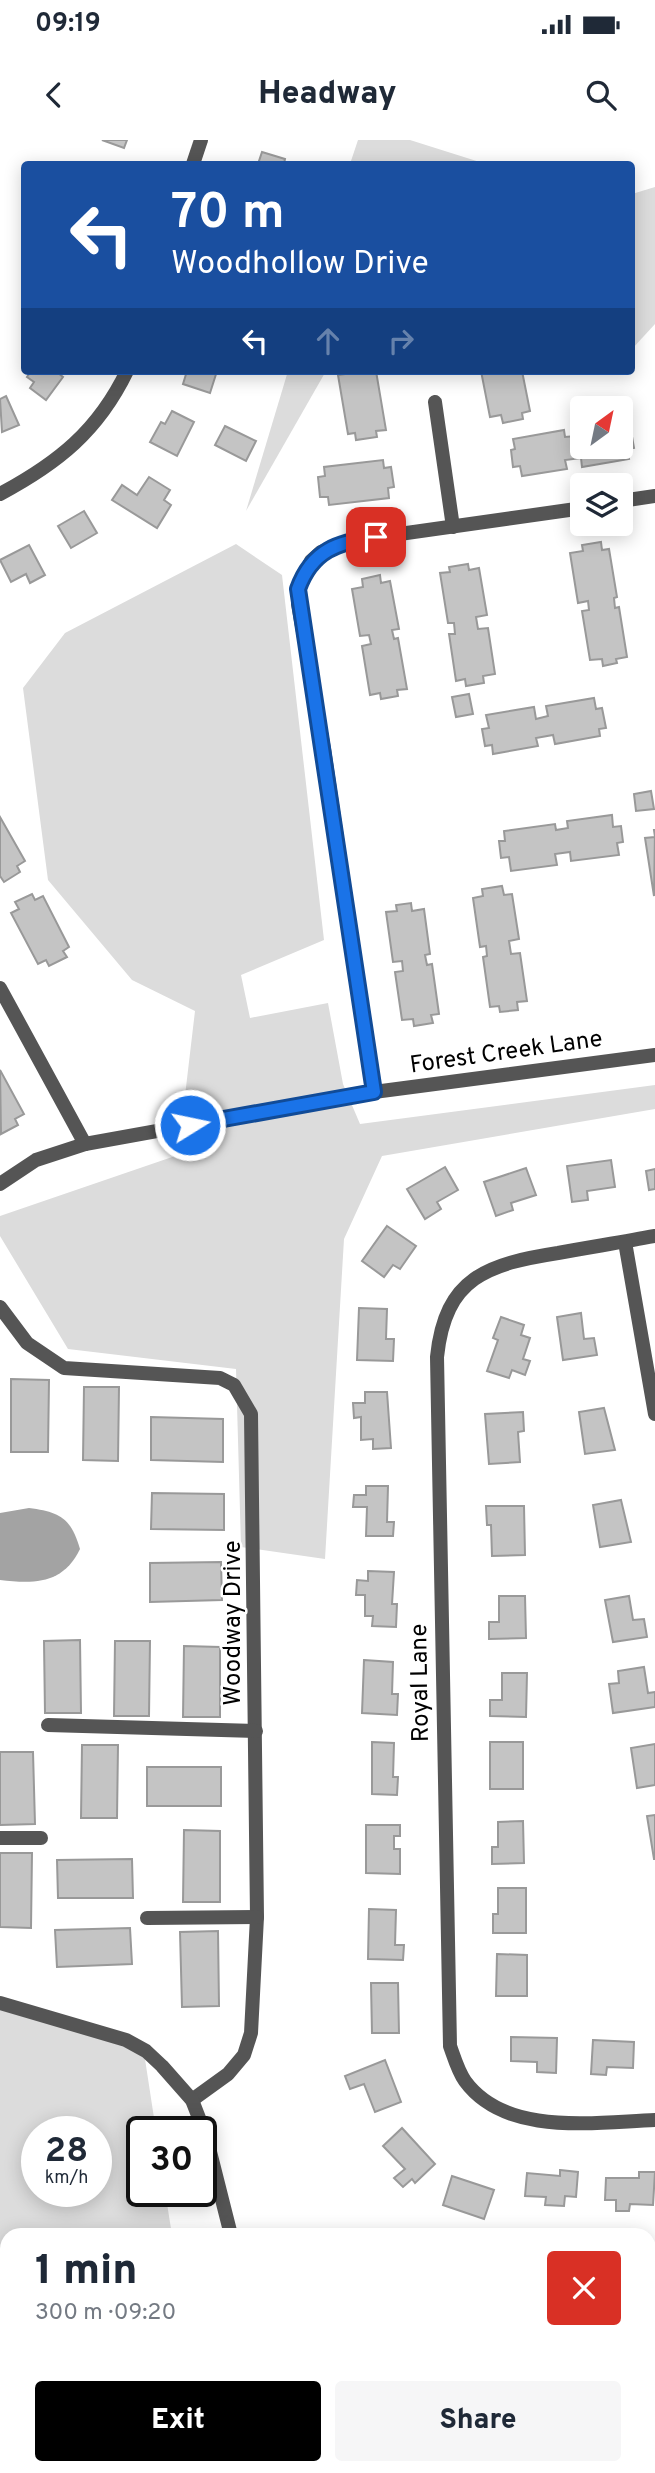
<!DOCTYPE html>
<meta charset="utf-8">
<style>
:root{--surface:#fff;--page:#f6f6f7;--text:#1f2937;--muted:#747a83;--accent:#000}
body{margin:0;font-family:Overpass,sans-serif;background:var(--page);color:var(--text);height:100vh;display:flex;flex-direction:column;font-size:26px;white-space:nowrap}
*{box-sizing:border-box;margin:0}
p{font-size:23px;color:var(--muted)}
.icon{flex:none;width:38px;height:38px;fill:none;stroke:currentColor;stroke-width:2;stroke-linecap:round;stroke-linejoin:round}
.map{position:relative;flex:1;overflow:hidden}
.panel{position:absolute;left:0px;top:2088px;width:656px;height:247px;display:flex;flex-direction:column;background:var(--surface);border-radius:21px 21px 0 0;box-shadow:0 4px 18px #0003}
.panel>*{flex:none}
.banner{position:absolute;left:21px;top:21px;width:614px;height:214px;border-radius:7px;box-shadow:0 4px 18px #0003;background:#1a4fa0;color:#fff;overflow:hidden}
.needle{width:46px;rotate:33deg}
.fabs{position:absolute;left:570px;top:256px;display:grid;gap:14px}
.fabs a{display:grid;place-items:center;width:63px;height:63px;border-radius:7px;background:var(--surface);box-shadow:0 4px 18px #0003;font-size:35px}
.speed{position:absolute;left:21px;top:1976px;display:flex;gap:14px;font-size:35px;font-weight:700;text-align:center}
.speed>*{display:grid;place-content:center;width:91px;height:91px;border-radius:50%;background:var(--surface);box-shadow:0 4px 18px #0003;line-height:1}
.speed small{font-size:18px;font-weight:400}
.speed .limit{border:4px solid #111;border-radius:10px;background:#fff;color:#111}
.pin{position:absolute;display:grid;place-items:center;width:60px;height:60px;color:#fff;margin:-30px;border-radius:14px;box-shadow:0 4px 10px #0006}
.me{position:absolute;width:77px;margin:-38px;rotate:80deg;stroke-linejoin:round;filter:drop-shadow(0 0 5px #0008)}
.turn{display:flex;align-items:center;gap:24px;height:147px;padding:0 35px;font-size:32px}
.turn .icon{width:91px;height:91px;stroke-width:2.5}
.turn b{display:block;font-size:49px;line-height:60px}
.lanes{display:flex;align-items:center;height:66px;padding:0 35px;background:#0003;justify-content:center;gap:35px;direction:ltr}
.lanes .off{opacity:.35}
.round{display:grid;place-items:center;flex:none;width:74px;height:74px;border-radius:7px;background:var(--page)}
.head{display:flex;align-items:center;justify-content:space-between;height:119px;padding:0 35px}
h1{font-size:42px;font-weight:800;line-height:52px}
.primary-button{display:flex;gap:14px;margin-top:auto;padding:14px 35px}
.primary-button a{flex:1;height:80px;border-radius:7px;background:var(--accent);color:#fff;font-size:28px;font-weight:800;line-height:80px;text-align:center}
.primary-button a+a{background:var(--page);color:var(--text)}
.status{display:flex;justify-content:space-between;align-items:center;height:49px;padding:0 35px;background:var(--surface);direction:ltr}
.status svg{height:19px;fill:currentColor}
header{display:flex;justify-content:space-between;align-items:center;height:91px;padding:0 35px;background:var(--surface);font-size:32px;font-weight:800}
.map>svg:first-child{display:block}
.green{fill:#dcdcdc;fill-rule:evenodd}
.water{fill:#a3a3a3}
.building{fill:#c4c4c4;stroke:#999;stroke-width:2}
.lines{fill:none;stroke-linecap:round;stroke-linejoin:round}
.minor{stroke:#555;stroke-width:14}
.route-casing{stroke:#114b97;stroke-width:18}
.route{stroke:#1a73e8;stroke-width:12}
.labels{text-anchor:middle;stroke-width:5;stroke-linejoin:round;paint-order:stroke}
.street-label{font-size:24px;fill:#000;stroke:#fff}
</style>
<div class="status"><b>09:19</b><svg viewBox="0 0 49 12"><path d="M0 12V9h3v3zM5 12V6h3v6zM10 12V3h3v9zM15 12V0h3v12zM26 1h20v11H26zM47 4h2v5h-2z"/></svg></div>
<header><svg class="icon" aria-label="back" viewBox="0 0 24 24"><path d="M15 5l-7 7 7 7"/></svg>Headway<svg class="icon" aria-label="search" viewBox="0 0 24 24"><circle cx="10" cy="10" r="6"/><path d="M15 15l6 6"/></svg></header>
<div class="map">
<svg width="655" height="2333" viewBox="0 0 655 2333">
<rect width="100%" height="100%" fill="#fff"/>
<g class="green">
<path d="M358,0h52l76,24h-136z"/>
<path d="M655,47v137l-23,25v-155z"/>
<path d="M288,231h38l-80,140z"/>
<path d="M236,404l46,31 42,365 -83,35 9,43 78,-15 15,81 17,40 295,-39v24l-273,47 -38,83 -19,320 -84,-12 -5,-178 -168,-20 -68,-113v-20l178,-61 17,-144 -63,-31 -84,-100 -25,-192 42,-55z"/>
<path d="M0,1858l143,48 13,85 -14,1v59h23l7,44h-165v116h-7zM37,1992h59v59h-59z"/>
</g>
<path class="water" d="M29,1368c31,4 42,10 51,41 -17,35 -45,35 -80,31v-67z"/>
<g class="building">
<path d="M102,0h25l-3,8z"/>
<path d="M262,12l23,7 -1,5h-26z"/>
<path d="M31,231h29l-2,2 5,4 -17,23 -16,-12 4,-6 -7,-5z"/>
<path d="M187,231h30l-7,22 -27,-9z"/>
<path d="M345,231h31l10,59 -10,1 1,6 -21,3 -1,-7 -7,1 -10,-59 8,-1z"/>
<path d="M481,231h41l8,40 -8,2 1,6 -20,4 -2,-8 -11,2z"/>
<path d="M6,256l13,29 -17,7 -2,-33z"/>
<path d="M172,271l22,11 -17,34 -27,-14 11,-20 4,2z"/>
<path d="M621,283l4,9 6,-1 3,17 -7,1 2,10 -47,8 -1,-9 -16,2 2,9 -45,7 -2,-10 -7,1 -2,-17 4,-1 -2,-10 51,-9 1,7 11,-1 -1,-5 8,-1v16h38z"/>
<path d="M225,286l31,15 -10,20 -31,-16z"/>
<path d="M383,320l1,8 7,-1 3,20 -6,1 1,10 -60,7 -1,-8h-8l-2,-20 7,-1 -1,-9z"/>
<path d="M149,337l21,13 -6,10 7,5 -14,23 -45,-28 10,-15 15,10z"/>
<path d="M84,371l13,22 -26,15 -13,-22z"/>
<path d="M601,402l1,8 7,-1 8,48 -3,1 1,10 4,-1 8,50 -11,2 1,4 -14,3 -1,-7 -12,1 -8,-49 7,-1 -1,-9 -10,2 -8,-50 13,-2 -1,-6z"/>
<path d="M29,405l16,30 -15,8 -4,-9 -15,8 -11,-22z"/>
<path d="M468,424l1,6 10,-2 8,47 -11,2 2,12 10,-1 7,46 -12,2 1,7 -18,3 -1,-7 -9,2 -7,-47h6l-1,-11h-6l-8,-50 10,-1 -1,-5z"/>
<path d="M380,435l1,8 9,-2 9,48 -7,1 2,9 4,-1 9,51 -10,1 1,6 -17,3 -1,-6 -10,2 -8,-49 9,-2 -2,-9 -9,1 -8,-47 11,-2 -1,-8z"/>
<path d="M469,554l4,20 -17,3 -4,-20z"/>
<path d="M594,558l2,11 6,-1 4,20 -7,1 1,7 -45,8 -2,-9 -17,3 2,8 -45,8 -1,-9 -7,1 -3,-17 7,-1 -3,-13 48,-8 2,12 12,-3 -2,-10z"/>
<path d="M651,651l3,18 -18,2 -2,-17z"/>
<path d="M612,675l1,12 8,-1 2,16 -6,1 2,12 -48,6 -1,-9 -15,2 2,11 -46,6 -2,-14 -8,1 -2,-17h6l-1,-10 51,-7 1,6 12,-2 -1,-7z"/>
<path d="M0,677l25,44 -8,5 3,6 -16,10 -4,-6z"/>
<path d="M654,690h1l-1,66 -9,-58 10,-1z"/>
<path d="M502,746l2,9 8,-1 7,45 -10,2 2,13 9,-1 7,48 -10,1 1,8 -18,2 -1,-6 -9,1 -7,-50 4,-1 -1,-10 -6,1 -7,-49 10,-2 -1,-7z"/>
<path d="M32,754l3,6 8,-4 26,51 -6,4 4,6 -18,9 -3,-6 -8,4 -27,-51 8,-4 -4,-7z"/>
<path d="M411,763l1,8 12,-2 6,45 -5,1 2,10 5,-1 7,50 -8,1 2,8 -19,3 -1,-7 -11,1 -7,-48 8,-1 -1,-10 -9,1 -7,-50 11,-1 -1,-6z"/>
<path d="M0,930l24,44 -9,5 3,6 -17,9z"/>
<path d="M611,1020l4,27 -28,4 1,9 -16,2 -5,-36z"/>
<path d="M445,1027l13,23 -21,12 4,7 -16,10 -18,-30z"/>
<path d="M526,1028l10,27 -25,8 2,7 -17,6 -12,-34z"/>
<path d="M655,1029v20l-6,1 -3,-19z"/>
<path d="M387,1086l29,20 -16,23 -7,-4 -9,12 -22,-16z"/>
<path d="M359,1168l28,1 -1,30h8l-1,22 -36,-1z"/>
<path d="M581,1173l3,26 10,-1 3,17 -34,5 -6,-43z"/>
<path d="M501,1177l23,8 -3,10 9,3 -7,21 7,2 -5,14 -13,-5 -3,8 -22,-7 11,-31 -5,-2z"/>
<path d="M11,1239l38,1 -1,72h-37z"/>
<path d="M84,1247h35l-1,74 -35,-1z"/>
<path d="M365,1252h22l4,56 -18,1v-10l-12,1v-23l-7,1 -1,-15h12z"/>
<path d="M604,1268l11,42 -30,4 -6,-42z"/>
<path d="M523,1272l1,19 -6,1 2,30 -31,2 -4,-50z"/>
<path d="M151,1277l72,2v43l-72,-2z"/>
<path d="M366,1346h22l-1,36h7l-1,14h-27l1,-29h-14l1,-12h12z"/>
<path d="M152,1353l72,1v36l-73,-1z"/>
<path d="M621,1360l10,42 -31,5 -7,-42z"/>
<path d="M486,1366h38l1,49 -33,1 -1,-31h-4z"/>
<path d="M221,1422l1,38 -72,2v-39z"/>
<path d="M368,1431l26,1 -2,32h5l-1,23 -24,-1 1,-10h-8v-21h-9l1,-15 11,1z"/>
<path d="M499,1456h26l1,42 -37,1v-17h10z"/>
<path d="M629,1456l4,24 11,-1 3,18 -34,5 -8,-42z"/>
<path d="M80,1500l1,73h-36l-1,-72z"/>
<path d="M115,1501h35l-1,75h-35z"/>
<path d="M184,1506l36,1v70h-37z"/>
<path d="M364,1520l29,2 -1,32h6l-1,21 -35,-2z"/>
<path d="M644,1527l4,26 7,-1v15l-42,6 -4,-29 10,-1 -1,-12z"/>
<path d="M502,1533h25l-1,44 -36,-1v-16h12z"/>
<path d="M372,1602l22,1 -1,34h5l-1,18 -25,-1z"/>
<rect x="490" y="1602" width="33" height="47"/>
<path d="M655,1604v41l-18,3 -6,-40z"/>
<path d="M82,1605h36l-1,73h-36z"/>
<path d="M0,1612h33l2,72 -35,1z"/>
<rect x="147" y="1627" width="74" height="39"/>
<path d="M655,1675v44h-1l-7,-43z"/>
<path d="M523,1681l1,42 -32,1v-17h6v-25z"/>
<path d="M366,1685h34v11h-6v13h6v25l-34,-1z"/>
<path d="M184,1690l36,1v71h-37z"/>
<path d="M0,1713h32l-1,75 -31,-1z"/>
<path d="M132,1719l1,39h-75l-1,-38z"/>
<path d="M498,1748h28v45h-33v-19h5z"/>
<path d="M369,1769l27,1 -1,35h9l-1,15 -35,-1z"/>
<path d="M130,1788l2,36 -75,3 -2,-37z"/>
<path d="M218,1791l1,75 -37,1 -2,-75z"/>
<path d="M497,1814l30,1v41h-31z"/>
<path d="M371,1843h27l1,50h-27z"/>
<path d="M511,1897l46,1 -1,35 -19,-1v-10l-26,-1z"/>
<path d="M593,1900l41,2 -1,26 -26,-1 -1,8 -15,-1z"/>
<path d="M385,1920l16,42 -26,10 -11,-28 -14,5 -5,-13z"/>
<path d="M402,1988l33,36 -20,19 -3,-4 -9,8 -9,-9 11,-9 -22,-23z"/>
<path d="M560,2030l18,2 -2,25 -11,-1 -1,10 -19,-1 1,-8 -21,-1 2,-23 33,3z"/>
<path d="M639,2032h16l-2,33 -23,-1 -1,7h-13v-11h-11l1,-22h33z"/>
<path d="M452,2036l42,14 -10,29 -41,-14z"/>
<path d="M409,2328h57v5z"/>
</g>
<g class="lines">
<g class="minor">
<path d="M193,24l8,-24"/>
<path d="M435,262l18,125"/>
<path d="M0,354c58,-31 98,-63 127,-123"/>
<path d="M621,361l34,-5"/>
<path d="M0,848l85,156"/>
<path d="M374,952l-50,-343 -26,-145v-15l13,-28 10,-9 29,-11 233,-33"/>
<path d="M0,1044l36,-24 49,-16 289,-52 281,-37"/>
<path d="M655,1096c-32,6 -64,11 -97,17 -70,11 -113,24 -121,104l13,689c4,11 8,25 15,35 41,56 130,41 190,39"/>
<path d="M625,1102l30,172"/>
<path d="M0,1167l27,36 37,25 156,10 14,7 17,29 6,503 -6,116 -7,22 -16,19 -36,26"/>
<path d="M48,1585l208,6"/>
<path d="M0,1698h41"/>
<path d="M147,1778l110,-1"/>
<path d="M0,1863l126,37 20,11 16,15 30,34 14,36 25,99"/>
<path d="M262,2328l1,5"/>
<path d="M297,2328l1,5"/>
</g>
</g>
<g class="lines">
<g class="route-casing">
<path id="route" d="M190,985l184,-33 -76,-503c14,-39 40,-47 78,-52"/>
</g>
<use href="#route" class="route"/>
</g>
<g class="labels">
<g class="street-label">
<text transform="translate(506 911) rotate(-8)" y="8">Forest Creek Lane</text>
<text transform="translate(232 1483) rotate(-90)" y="8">Woodway Drive</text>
<text transform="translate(419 1543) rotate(-91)" y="8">Royal Lane</text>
</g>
</g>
</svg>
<div class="fabs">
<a><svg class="needle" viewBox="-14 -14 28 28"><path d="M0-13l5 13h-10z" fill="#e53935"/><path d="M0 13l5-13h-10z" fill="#747a83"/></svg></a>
<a><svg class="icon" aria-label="layers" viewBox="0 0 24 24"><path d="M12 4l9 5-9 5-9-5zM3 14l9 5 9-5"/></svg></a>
</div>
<div class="speed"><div>28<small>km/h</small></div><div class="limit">30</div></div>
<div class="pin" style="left:376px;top:397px;background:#d93025"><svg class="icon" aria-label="arrive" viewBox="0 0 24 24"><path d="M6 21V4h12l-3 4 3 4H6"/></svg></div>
<svg class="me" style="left:190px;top:985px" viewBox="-20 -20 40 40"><circle r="17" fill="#1a73e8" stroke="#fff" stroke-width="3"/><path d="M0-11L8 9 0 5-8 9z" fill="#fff"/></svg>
<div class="banner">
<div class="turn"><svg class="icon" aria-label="left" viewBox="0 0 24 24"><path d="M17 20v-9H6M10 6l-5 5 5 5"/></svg><div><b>70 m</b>Woodhollow Drive</div></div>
<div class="lanes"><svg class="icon" aria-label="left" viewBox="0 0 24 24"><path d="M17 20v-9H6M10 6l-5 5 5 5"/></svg><svg class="icon off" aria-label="ahead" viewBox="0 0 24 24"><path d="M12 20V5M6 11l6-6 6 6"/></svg><svg class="icon off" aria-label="right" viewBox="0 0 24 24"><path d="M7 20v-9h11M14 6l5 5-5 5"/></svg></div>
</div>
<section class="panel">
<div class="head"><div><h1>1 min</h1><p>300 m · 09:20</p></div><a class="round" style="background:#d93025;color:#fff"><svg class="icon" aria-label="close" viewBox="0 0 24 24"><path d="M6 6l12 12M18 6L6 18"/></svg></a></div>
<div class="primary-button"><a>Exit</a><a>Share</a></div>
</section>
</div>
